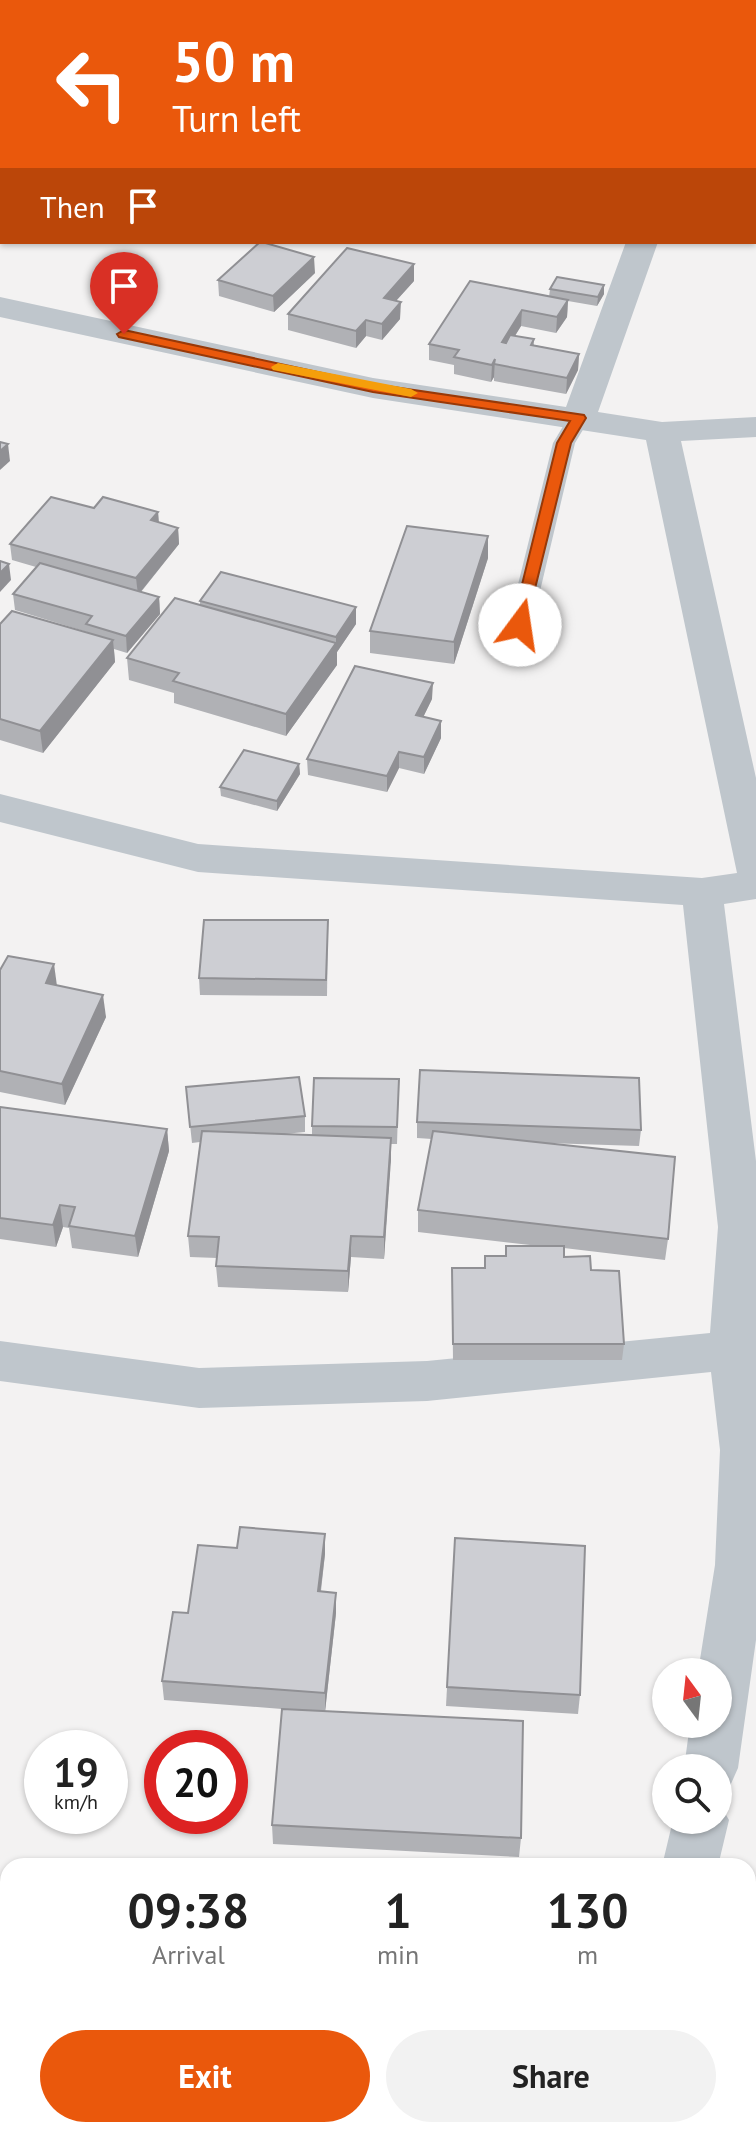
<!DOCTYPE html>
<style>
:root{--surface:#fff;--page:#f2f2f2;--text:#222;--muted:#767676;--accent:#ea580c}
body{margin:0;font-family:"PT Sans",sans-serif;background:var(--page);color:var(--text);height:100vh;display:flex;flex-direction:column;font-size:30px;white-space:nowrap}
*{box-sizing:border-box;margin:0}
p{font-size:26px;color:var(--muted)}
.icon{flex:none;width:44px;height:44px;fill:none;stroke:currentColor;stroke-width:2;stroke-linecap:round;stroke-linejoin:round}
.map{position:relative;flex:1;overflow:hidden}
.side{position:absolute;left:0px;top:1858px;width:756px;height:280px;display:flex;flex-direction:column;background:var(--surface);border-radius:24px 24px 0 0;box-shadow:0 2px 6px #0004}
.side>*{flex:none}
.guide{position:absolute;left:0px;top:0px;width:756px;height:244px;box-shadow:0 2px 6px #0004;background:#ea580c;color:#fff;overflow:hidden}
.needle{width:52px;rotate:345deg}
.tools{position:absolute;left:652px;top:1658px;display:grid;gap:16px}
.tools a{display:grid;place-items:center;width:80px;height:80px;border-radius:50%;background:var(--surface);box-shadow:0 2px 6px #0004;font-size:40px}
.speed{position:absolute;left:24px;top:1730px;display:flex;gap:16px;font-size:40px;font-weight:700;text-align:center}
.speed>*{display:grid;place-content:center;width:104px;height:104px;border-radius:50%;background:var(--surface);box-shadow:0 2px 6px #0004;line-height:1}
.speed small{font-size:20px;font-weight:400}
.speed .limit{border:12px solid #d22;background:#fff;color:#111}
.pin{position:absolute;display:grid;place-items:center;width:68px;height:68px;color:#fff;margin:-82px -34px;border-radius:50% 50% 50% 0;rotate:-45deg;box-shadow:0 0 8px #0007}
.pin .icon{rotate:45deg}
.me{position:absolute;width:88px;margin:-44px;rotate:14deg;stroke-linejoin:round;filter:drop-shadow(0 0 6px #0008)}
.turn{display:flex;align-items:center;gap:28px;height:168px;padding:0 40px;font-size:36px}
.turn .icon{width:104px;height:104px;stroke-width:2.5}
.turn b{display:block;font-size:56px;line-height:68px}
.then{display:flex;align-items:center;height:76px;padding:0 40px;background:#0003;gap:16px;font-size:30px}
.eta{display:flex;justify-content:space-evenly;align-items:center;height:136px;text-align:center}
.eta b{font-size:48px;font-weight:800;line-height:56px}
.cta{display:flex;gap:16px;margin-top:auto;padding:16px 40px}
.cta a{flex:1;height:92px;border-radius:48px;background:var(--accent);color:#fff;font-size:32px;font-weight:800;line-height:92px;text-align:center}
.cta a+a{background:var(--page);color:var(--text)}
.map>svg:first-child{display:block}
.lines{fill:none;stroke-linecap:round;stroke-linejoin:round}
.lane{fill:#bfc6cc;fill-rule:evenodd}
.street{fill:#bfc6cc;fill-rule:evenodd}
.wall{fill:#b0b1b5}
.shaded-wall{fill:#909094}
.building{fill:#cdced3;stroke:#909094;stroke-width:2}
.route{fill:#ea580c;stroke:#983908;stroke-width:2}
.slow{fill:#f59e0b}
</style>
<div class="map">
<svg width="756" height="2138" viewBox="0 0 756 2138">
<rect width="100%" height="100%" fill="#f3f2f2"/>
<g class="lines">
<path class="lane" d="M579,411l11,7 -15,25 -43,182 -4,5h-16l-4,-5 45,-182 18,-30z"/>
<g class="street">
<path d="M626,242h32l-60,170 64,10 94,-5v20l-75,4 75,337v121l-32,5 32,257v479l-18,128 -8,18 -12,4v-22h-34l6,-44h28v-52h-20l17,-107 5,-115 -9,-78 -284,29 -228,7 -199,-27v-40l199,27 228,-7 283,-28 8,-106 -35,-322 -485,-33 -198,-50v-28l198,50 504,34 35,-5 -91,-433 -273,-42 -373,-81v-20l373,81 193,29z"/>
<path d="M718,1801l11,19 -11,46h-56l11,-46h45z"/>
<path d="M0,2044l8,1v60l-8,-3z"/>
<path d="M236,2130h94l3,8h-94z"/>
<path d="M595,2130h60l-2,8h-60z"/>
</g>
</g>
<g class="wall">
<path d="M315,273l-41,39 -55,-16 -1,-16z"/>
<path d="M414,281l-18,20 4,18 -18,21 -16,-4 -10,12 -68,-18v-16z"/>
<path d="M550,289l54,5 -7,12 -29,-5 -1,16 -11,16 -35,-7 -6,10 19,3v6l45,9 -1,16 -12,24 -72,-13v-4l-3,5 -37,-8v-9l-25,-5v-16l120,-47z"/>
<path d="M94,508l64,4 1,10 19,6 1,16 -38,48 18,5 1,17 -33,39 -13,-4 1,13 -72,91 -43,-13v-116l87,8 -72,-22 -2,-16 23,-27 -24,-7 -2,-16z"/>
<path d="M488,536v22l-34,106 -84,-11v-22z"/>
<path d="M200,601l156,23 -19,28v13l-51,71 -112,-33v-10l-45,-13 -2,-22 73,-53z"/>
<path d="M432,699l-9,18 18,4v17l-17,36 -25,-6 -12,24 -79,-17 -1,-16z"/>
<path d="M299,764l1,10 -23,37 -56,-15 -1,-9z"/>
<path d="M328,920l-1,76 -127,-1 -1,-17z"/>
<path d="M0,970l57,16 49,31 -41,88 -65,-13z"/>
<path d="M399,1079l-2,65h-6l-7,115 -33,-2 -3,35 -130,-5 -2,-21 1,-8 -27,-1 -2,-21 12,-94 -8,1 -6,-56 119,29v16l-21,2 28,1v-9z"/>
<path d="M0,1107l167,22 2,22 -31,106 -66,-9 -3,-20 -6,-1 -7,20 -56,-8z"/>
<path d="M417,1122l224,8 -2,16 -93,-3 122,96 -3,21 -101,-12v9l27,13 33,74 -2,16h-169l-1,-92h32l1,-12h20l1,-10h33l-121,-14v-22l14,-71 -15,-1z"/>
<path d="M325,1534v20l-4,37 15,22 -11,98 196,127 -2,19 -246,-13 -1,-19 10,-116 -118,-9 -2,-19 26,-68 49,-65z"/>
<path d="M455,1538l125,157 -2,19 -132,-8z"/>
</g>
<g class="shaded-wall">
<path d="M314,257l1,16 -41,39 -1,-16z"/>
<path d="M414,264v17l-30,33v-16z"/>
<path d="M604,285v9l-7,12 1,-9z"/>
<path d="M568,300l-1,17 -11,16 1,-16z"/>
<path d="M401,302l-1,17 -18,21v-16z"/>
<path d="M522,310l-1,16 -20,32 1,-16z"/>
<path d="M366,320v16l-10,12v-17z"/>
<path d="M579,354l-1,16 -12,24 1,-16z"/>
<path d="M495,359l-1,18 -3,5 1,-17z"/>
<path d="M8,444l2,17 -10,9v-19z"/>
<path d="M158,512l1,17 -8,-9z"/>
<path d="M178,528l1,16 -41,51 -2,-17z"/>
<path d="M488,536v22l-34,106v-22z"/>
<path d="M9,564l2,16 -11,12v-19z"/>
<path d="M159,597l1,17 -33,39 -1,-17z"/>
<path d="M356,607v17l-19,28v13l-51,71v-22l50,-70v-7z"/>
<path d="M113,640l2,22 -72,91 -3,-22z"/>
<path d="M433,683l-1,16 -16,33v-17z"/>
<path d="M441,721v17l-17,36v-17z"/>
<path d="M399,752v16l-12,24v-16z"/>
<path d="M299,764l1,10 -23,37v-10z"/>
<path d="M54,964l3,22 -11,-3z"/>
<path d="M103,995l3,22 -41,88 -3,-21z"/>
<path d="M167,1129l2,22 -31,106 -3,-21z"/>
<path d="M391,1138v22l-7,99v-22z"/>
<path d="M60,1205l3,22 -7,20 -3,-22z"/>
<path d="M351,1236v21l-3,35v-21z"/>
<path d="M325,1534v20l-7,57v-20z"/>
<path d="M336,1593v20l-11,99v-19z"/>
</g>
<g class="building">
<path d="M260,242h2l52,15 -41,39 -55,-16z"/>
<path d="M347,248l67,16 -30,34 17,4 -19,22 -16,-4 -10,11 -68,-17z"/>
<path d="M557,277l47,8 -6,12 -48,-8z"/>
<path d="M470,281l98,19 -11,17 -35,-7 -20,32 4,1 4,-8 24,4 -3,6 48,9 -12,24 -73,-14 1,-5 -3,6 -38,-8 5,-7 -30,-6z"/>
<path d="M0,442l8,2 -8,7z"/>
<path d="M51,497l43,11 9,-11 55,15 -7,8 27,8 -42,50 -126,-34z"/>
<path d="M407,526l81,10 -34,106 -84,-11z"/>
<path d="M0,561l9,3 -9,9z"/>
<path d="M40,563l119,34 -33,39 -40,-12 6,-8 -79,-22z"/>
<path d="M221,572l135,35 -20,30 -136,-36z"/>
<path d="M175,598l161,45 -50,71 -113,-33 6,-8 -52,-15z"/>
<path d="M12,611l101,29 -73,91 -40,-12v-95z"/>
<path d="M355,666l78,17 -17,32 25,6 -17,36 -25,-5 -12,24 -80,-17z"/>
<path d="M244,750l55,14 -22,37 -57,-14z"/>
<path d="M204,920h124l-2,60 -127,-2z"/>
<path d="M8,956l46,8 -8,19 57,12 -41,89 -62,-13v-101z"/>
<path d="M420,1070l219,8 2,52 -224,-8z"/>
<path d="M299,1077l6,39 -115,11 -4,-40z"/>
<path d="M314,1078l85,1 -2,48 -85,-1z"/>
<path d="M0,1107l167,22 -32,107 -66,-10 6,-19 -15,-2 -7,20 -53,-7z"/>
<path d="M202,1131l189,7 -7,99 -33,-1 -3,35 -132,-5 3,-29 -31,-1z"/>
<path d="M433,1131l242,26 -7,82 -250,-29z"/>
<path d="M506,1246h58v11l26,-1 1,14 28,1 5,73h-171l-1,-76h33v-12h21z"/>
<path d="M240,1527l85,7 -7,57 18,2 -11,100 -163,-12 11,-69 15,1 10,-68 39,3z"/>
<path d="M455,1538l130,8 -5,149 -133,-8z"/>
<path d="M282,1709l241,12 -2,117 -249,-13z"/>
</g>
<path class="route" d="M124,330l249,54 211,31 2,3 -15,25 -46,186 -13,-4 45,-182 13,-22 -197,-29 -254,-55 -2,-3z"/>
<path class="slow" d="M278,363l133,26 7,4 -7,4 -138,-27 -2,-3z"/>
</svg>
<div class="tools">
<a><svg class="needle" viewBox="-14 -14 28 28"><path d="M0-13l5 13h-10z" fill="#e53935"/><path d="M0 13l5-13h-10z" fill="#767676"/></svg></a>
<a><svg class="icon" aria-label="search" viewBox="0 0 24 24"><circle cx="10" cy="10" r="6"/><path d="M15 15l6 6"/></svg></a>
</div>
<div class="speed"><div>19<small>km/h</small></div><div class="limit">20</div></div>
<div class="pin" style="left:124px;top:334px;background:#d93025"><svg class="icon" aria-label="arrive" viewBox="0 0 24 24"><path d="M6 21V4h12l-3 4 3 4H6"/></svg></div>
<svg class="me" style="left:520px;top:625px" viewBox="-20 -20 40 40"><circle r="19" fill="#fff"/><path d="M0-13L10 11 0 6-10 11z" fill="#ea580c"/></svg>
<div class="guide">
<div class="turn"><svg class="icon" aria-label="left" viewBox="0 0 24 24"><path d="M17 20v-9H6M10 6l-5 5 5 5"/></svg><div><b>50 m</b>Turn left</div></div>
<div class="then">Then<svg class="icon" aria-label="arrive" viewBox="0 0 24 24"><path d="M6 21V4h12l-3 4 3 4H6"/></svg></div>
</div>
<section class="side">
<div class="eta">
<div><b>09:38</b><p>Arrival</p></div>
<div><b>1</b><p>min</p></div>
<div><b>130</b><p>m</p></div>
</div>
<div class="cta"><a>Exit</a><a>Share</a></div>
</section>
</div>
